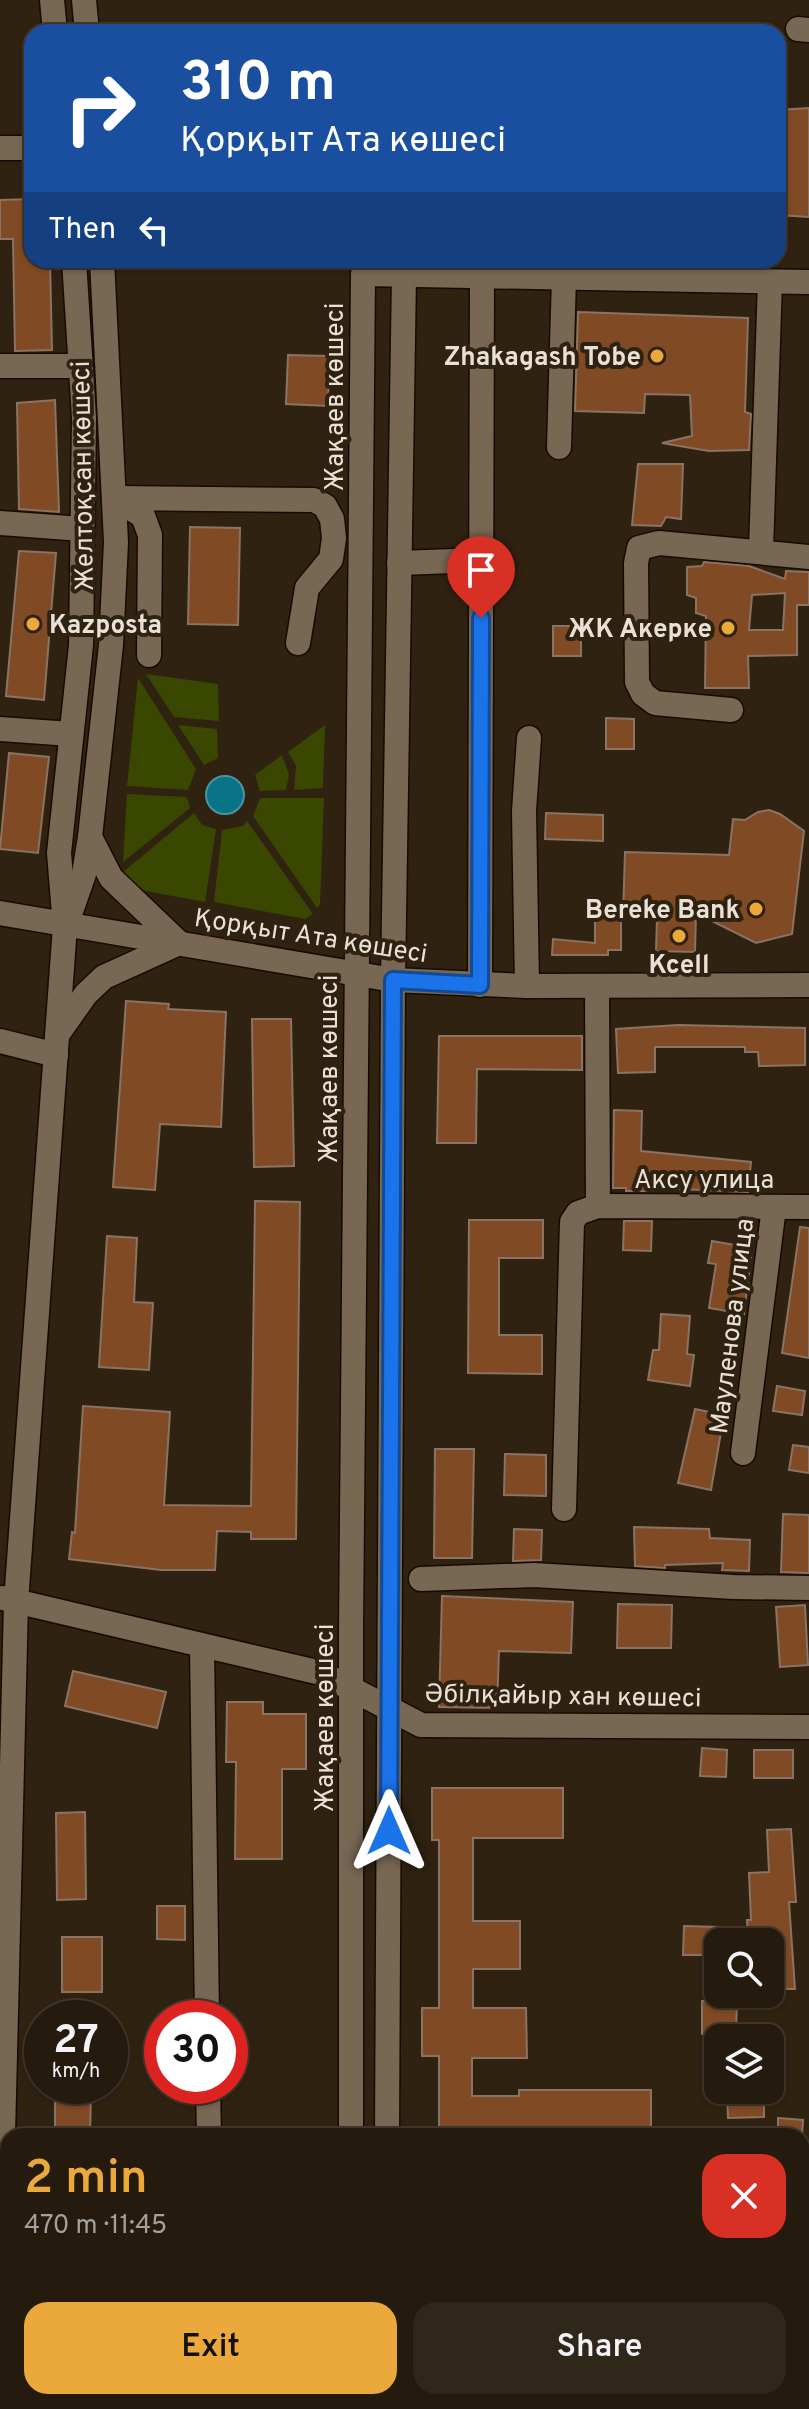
<!DOCTYPE html>
<meta charset="utf-8">
<style>
:root{--surface:#241a0d;--page:#30271b;--text:#f1f3f6;--muted:#a3a19d;--line:#41382e;--accent:#eca93b}
body{margin:0;font-family:Overpass,sans-serif;background:var(--page);color:var(--text);height:100vh;display:flex;flex-direction:column;font-size:30px;white-space:nowrap}
*{box-sizing:border-box;margin:0}
p{font-size:26px;color:var(--muted)}
.icon{flex:none;width:44px;height:44px;fill:none;stroke:currentColor;stroke-width:2;stroke-linecap:round;stroke-linejoin:round}
.map{position:relative;flex:1;overflow:hidden}
.panel{position:absolute;left:0px;top:2128px;width:810px;height:282px;display:flex;flex-direction:column;background:var(--surface);border-radius:24px 24px 0 0;box-shadow:0 2px 6px #0004,0 0 0 2px var(--line)}
.panel>*{flex:none}
.banner{position:absolute;left:24px;top:24px;width:762px;height:244px;border-radius:24px;box-shadow:0 2px 6px #0004,0 0 0 2px var(--line);background:#1a4fa0;color:#fff;overflow:hidden}
.tools{position:absolute;left:704px;top:1928px;display:grid;gap:16px}
.tools a{display:grid;place-items:center;width:80px;height:80px;border-radius:16px;background:var(--surface);box-shadow:0 2px 6px #0004,0 0 0 2px var(--line);font-size:40px}
.speed{position:absolute;left:24px;top:2000px;display:flex;gap:16px;font-size:40px;font-weight:700;text-align:center}
.speed>*{display:grid;place-content:center;width:104px;height:104px;border-radius:50%;background:var(--surface);box-shadow:0 2px 6px #0004,0 0 0 2px var(--line);line-height:1}
.speed small{font-size:20px;font-weight:400}
.speed .limit{border:12px solid #d22;background:#fff;color:#111}
.pin{position:absolute;display:grid;place-items:center;width:68px;height:68px;color:#fff;margin:-82px -34px;border-radius:50% 50% 50% 0;rotate:-45deg;box-shadow:0 0 8px #0007}
.pin .icon{rotate:45deg}
.me{position:absolute;width:88px;margin:-44px;rotate:0deg;stroke-linejoin:round;filter:drop-shadow(0 0 6px #0008)}
.turn{display:flex;align-items:center;gap:28px;height:168px;padding:0 24px;font-size:36px}
.turn .icon{width:104px;height:104px;stroke-width:2.5}
.turn b{display:block;font-size:56px;line-height:68px}
.then{display:flex;align-items:center;height:76px;padding:0 24px;background:#0003;gap:16px;font-size:30px}
.round{display:grid;place-items:center;flex:none;width:84px;height:84px;border-radius:24px;background:var(--page)}
.overview{display:flex;align-items:center;justify-content:space-between;height:136px;padding:0 24px}
h1{font-size:48px;font-weight:600;line-height:60px;color:var(--accent)}
.cta{display:flex;gap:16px;margin-top:auto;padding:16px 24px}
.cta a{flex:1;height:92px;border-radius:24px;background:var(--accent);color:#111;font-size:32px;font-weight:600;line-height:92px;text-align:center}
.cta a+a{background:var(--page);color:var(--text)}
.map>svg:first-child{display:block}
.green{fill:#394701}
.water{fill:#097388;stroke:#4c949f;stroke-width:2}
.building{fill:#7f4a24;stroke:#8a7365;stroke-width:2;fill-rule:evenodd}
.lines{fill:none;stroke-linecap:round;stroke-linejoin:round}
.minor-casing{stroke:#170b00;stroke-width:27}
.minor{stroke:#776753;stroke-width:24}
.route-casing{stroke:#114b97;stroke-width:20}
.route{stroke:#1a73e8;stroke-width:14}
.poi-dot{fill:#eca93b;stroke:#302211;stroke-width:3}
.labels{text-anchor:middle;stroke-width:8;stroke-linejoin:round;paint-order:stroke}
.poi-label{font-size:26px;font-weight:bold;fill:#eae1d6;stroke:#302211;text-anchor:end}
.street-label{font-size:26px;fill:#eae1d6;stroke:#302211}
</style>
<div class="map">
<svg width="809" height="2409" viewBox="0 0 809 2409">
<rect width="100%" height="100%" fill="#302211"/>
<g class="green">
<path d="M146,674l72,10 1,37 -45,-4z"/>
<path d="M138,678l58,91 -8,21 -61,-4z"/>
<path d="M178,725l39,4 1,29 -14,7z"/>
<path d="M325,725l-2,63 -29,2 2,-24 -8,-14z"/>
<path d="M282,755l7,20 -3,15 -26,1 -5,-16z"/>
<path d="M127,794l60,3 3,11 -67,54z"/>
<path d="M260,798h64l-4,106 -3,4 -64,-92z"/>
<path d="M194,813l8,12 14,4 -11,73 -65,-12 -18,-17z"/>
<path d="M247,821l66,93 -8,5 -91,-17 8,-72 21,-4z"/>
</g>
<circle class="water" cx="225" cy="795" r="19"/>
<g class="building">
<path d="M809,108v109l-31,-2v-105z"/>
<path d="M32,199v61h18l2,90 -37,1 -2,-112h-13v-39z"/>
<path d="M578,312l170,6 -3,94 6,2 -2,36 -40,1 -47,-8 30,-7 -2,-41 -45,-1 -1,19 -69,-2z"/>
<path d="M288,355l41,1 -1,50 -42,-2z"/>
<path d="M55,400l4,112 -40,-3 -2,-106z"/>
<path d="M638,464h45l-2,55 -15,-2 -5,9 -29,-1z"/>
<path d="M190,527l50,1 -2,97 -50,-1z"/>
<path d="M19,551l37,2 -12,147 -38,-4z"/>
<path d="M704,562l45,4 36,13 1,-8 23,1v33h-12v50l-49,1 1,32h-44l1,-72 -10,-3v-15l-9,-3v-28l15,-1zM785,593l-2,37h-34l3,-35z"/>
<rect x="553" y="626" width="28" height="30"/>
<path d="M606,718l28,1v30h-28z"/>
<path d="M9,753l40,4 -11,96 -38,-4z"/>
<path d="M769,810l11,4 24,17 -12,103 -36,9 -60,-30 -1,39 -39,-1 1,-33 -34,-2 2,-64 104,3 4,-36 12,1 13,-8z"/>
<path d="M546,813l57,2v26l-58,-2z"/>
<path d="M621,913v37h-13v5h-56l1,-16 42,4v-29z"/>
<path d="M126,1001l43,3 -1,5 58,3 -5,115 -61,-3 -5,66 -42,-3z"/>
<path d="M252,1019h39l3,147 -40,1z"/>
<path d="M678,1025l127,3v37l-46,1 -1,-14h-13v-5h-90v25l-37,1 -2,-44z"/>
<path d="M439,1036h143v34l-105,-1 -1,74h-39z"/>
<path d="M614,1110l28,1 -1,40 110,11 -3,30 -95,-4v3h-27v-3h-13z"/>
<path d="M255,1201l45,1 -4,337h-45v-7l-34,-1 -2,39h-54l-92,-11 3,-27 3,1 8,-127 87,6 -6,93 87,1z"/>
<path d="M469,1220h74v38h-44v77h43v39l-74,-1z"/>
<path d="M624,1221h28l-1,30 -28,-1z"/>
<path d="M800,1227l9,1v130l-27,-5z"/>
<path d="M107,1236l30,2 -3,64 19,1 -4,67 -50,-3z"/>
<path d="M712,1241l40,7 -8,66 -35,-6 7,-44 -8,-1z"/>
<path d="M661,1314l29,2 -3,38 7,1 -4,31 -42,-6 5,-30h6z"/>
<path d="M777,1386l28,5 -3,24 -29,-4z"/>
<path d="M695,1409l29,6 -13,75 -33,-7z"/>
<path d="M793,1445l16,2v26l-20,-3z"/>
<path d="M435,1449h39l-2,109h-38z"/>
<path d="M505,1454l41,1v41l-42,-1z"/>
<path d="M783,1514l26,1v58l-28,-1z"/>
<path d="M634,1527l75,2 1,9 40,2 -1,31 -27,-1 1,-7 -58,2v3l-30,-2z"/>
<path d="M514,1529l28,1 -1,30 -28,1z"/>
<path d="M442,1596l131,6 -2,51 -72,-2 -2,57 -58,-1z"/>
<path d="M618,1604l54,1 -1,43h-54z"/>
<path d="M805,1605l3,60 -28,2 -4,-60z"/>
<path d="M73,1671l93,21 -9,36 -92,-22z"/>
<path d="M227,1702h36v12h43v55h-24v90h-47l1,-97h-10z"/>
<path d="M702,1748l25,2 -1,27 -26,-1z"/>
<rect x="754" y="1750" width="39" height="28"/>
<path d="M432,1788h131v50h-90v83h47v48h-47v39h53l1,50h-55v38h47v-6h132v46h-212v-80h-17v-48h17v-168h-7z"/>
<path d="M85,1812l1,87 -29,1 -1,-87z"/>
<path d="M791,1829l5,73h-7l6,87h-25v-47h-22l-1,-22h4l-2,-47 20,-1 -2,-42z"/>
<path d="M157,1906h28v34l-28,-1z"/>
<path d="M684,1926l36,1 -2,28h-35z"/>
<rect x="62" y="1937" width="40" height="55"/>
<path d="M702,2001h35l-1,33h-34z"/>
<rect x="770" y="2047" width="15" height="28"/>
<path d="M727,2090h37v27l-36,1z"/>
<path d="M55,2093h36l-1,43h-35z"/>
<path d="M778,2118l25,2 -1,16h-24z"/>
</g>
<g class="lines">
<g class="minor-casing">
<g id="minor">
<path d="M52,0l3,32"/>
<path d="M84,0l3,32"/>
<path d="M798,29l11,1"/>
<path d="M0,148h32"/>
<path d="M0,366h81"/>
<path d="M559,447l5,-170"/>
<path d="M0,523l82,6"/>
<path d="M761,550l9,-268"/>
<path d="M399,563l82,-3"/>
<path d="M149,655l1,-120 -7,-19 -29,-18 200,2 11,6 7,13 2,19 -3,21 -24,29 -9,55"/>
<path d="M731,710l-76,-7 -12,-9 -6,-12 -1,-119 3,-15 20,-5 150,14"/>
<path d="M0,729l71,5"/>
<path d="M0,913l393,67 134,6 282,-1"/>
<path d="M69,917l15,-43 6,-37 21,-192 5,-103 -14,-282"/>
<path d="M480,985l2,-710"/>
<path d="M527,986l-3,-175 5,-73"/>
<path d="M597,986l1,220"/>
<path d="M57,1035l29,-41 18,-17 75,-34 -68,-65 -21,-41"/>
<path d="M0,1041l56,14"/>
<path d="M743,1453l31,-246"/>
<path d="M564,1509l8,-287 6,-9 20,-7 211,1"/>
<path d="M421,1579l113,-4 200,12 75,1"/>
<path d="M2,1598l319,75 100,52 388,2"/>
<path d="M202,1646l5,372"/>
<path d="M208,2086l1,50"/>
<path d="M351,2136v-506l12,-1356 446,8"/>
<path d="M387,2136l6,-1156 11,-705"/>
<path d="M0,2258l16,-656 49,-676 -6,-73 22,-208 3,-227 -10,-158"/>
<path d="M802,2393h7"/>
<path d="M350,2409v-7"/>
<path d="M385,2409v-7"/>
</g>
</g>
<use href="#minor" class="minor"/>
</g>
<g class="lines">
<g class="route-casing">
<path id="route" d="M389,1831l4,-851 87,5 1,-367"/>
</g>
<use href="#route" class="route"/>
</g>
<g class="poi-dot">
<circle cx="657" cy="356" r="8"/>
<circle cx="33" cy="624" r="8"/>
<circle cx="728" cy="628" r="8"/>
<circle cx="756" cy="909" r="8"/>
<circle cx="679" cy="936" r="8"/>
</g>
<g class="labels">
<g class="poi-label">
<text x="641" y="365">Zhakagash Tobe</text>
<text x="49" y="633" text-anchor="start">Kazposta</text>
<text x="712" y="637">ЖК Акерке</text>
<text x="740" y="918">Bereke Bank</text>
<text x="679" y="973" text-anchor="middle">Kcell</text>
</g>
<g class="street-label">
<text transform="translate(334 397) rotate(-90)" y="9">Жақаев көшесі</text>
<text transform="translate(82 476) rotate(-91)" y="9">Желтоқсан көшесі</text>
<text transform="translate(311 935) rotate(9)" y="9">Қорқыт Ата көшесі</text>
<text transform="translate(328 1069) rotate(-90)" y="9">Жақаев көшесі</text>
<text x="704" y="1188">Аксу улица</text>
<text transform="translate(731 1326) rotate(-83)" y="9">Мауленова улица</text>
<text transform="translate(563 1695) rotate(1)" y="9">Әбілқайыр хан көшесі</text>
<text transform="translate(324 1718) rotate(-90)" y="9">Жақаев көшесі</text>
</g>
</g>
</svg>
<div class="tools">
<a><svg class="icon" aria-label="search" viewBox="0 0 24 24"><circle cx="10" cy="10" r="6"/><path d="M15 15l6 6"/></svg></a>
<a><svg class="icon" aria-label="layers" viewBox="0 0 24 24"><path d="M12 4l9 5-9 5-9-5zM3 14l9 5 9-5"/></svg></a>
</div>
<div class="speed"><div>27<small>km/h</small></div><div class="limit">30</div></div>
<div class="pin" style="left:481px;top:618px;background:#d93025"><svg class="icon" aria-label="arrive" viewBox="0 0 24 24"><path d="M6 21V4h12l-3 4 3 4H6"/></svg></div>
<svg class="me" style="left:389px;top:1831px" viewBox="-20 -20 40 40"><path d="M0-17L14 15 0 8-14 15z" fill="#1a73e8" stroke="#fff" stroke-width="4"/></svg>
<div class="banner">
<div class="turn"><svg class="icon" aria-label="right" viewBox="0 0 24 24"><path d="M7 20v-9h11M14 6l5 5-5 5"/></svg><div><b>310 m</b>Қорқыт Ата көшесі</div></div>
<div class="then">Then<svg class="icon" aria-label="left" viewBox="0 0 24 24"><path d="M17 20v-9H6M10 6l-5 5 5 5"/></svg></div>
</div>
<section class="panel">
<div class="overview"><div><h1>2 min</h1><p>470 m · 11:45</p></div><a class="round" style="background:#d93025;color:#fff"><svg class="icon" aria-label="close" viewBox="0 0 24 24"><path d="M6 6l12 12M18 6L6 18"/></svg></a></div>
<div class="cta"><a>Exit</a><a>Share</a></div>
</section>
</div>
